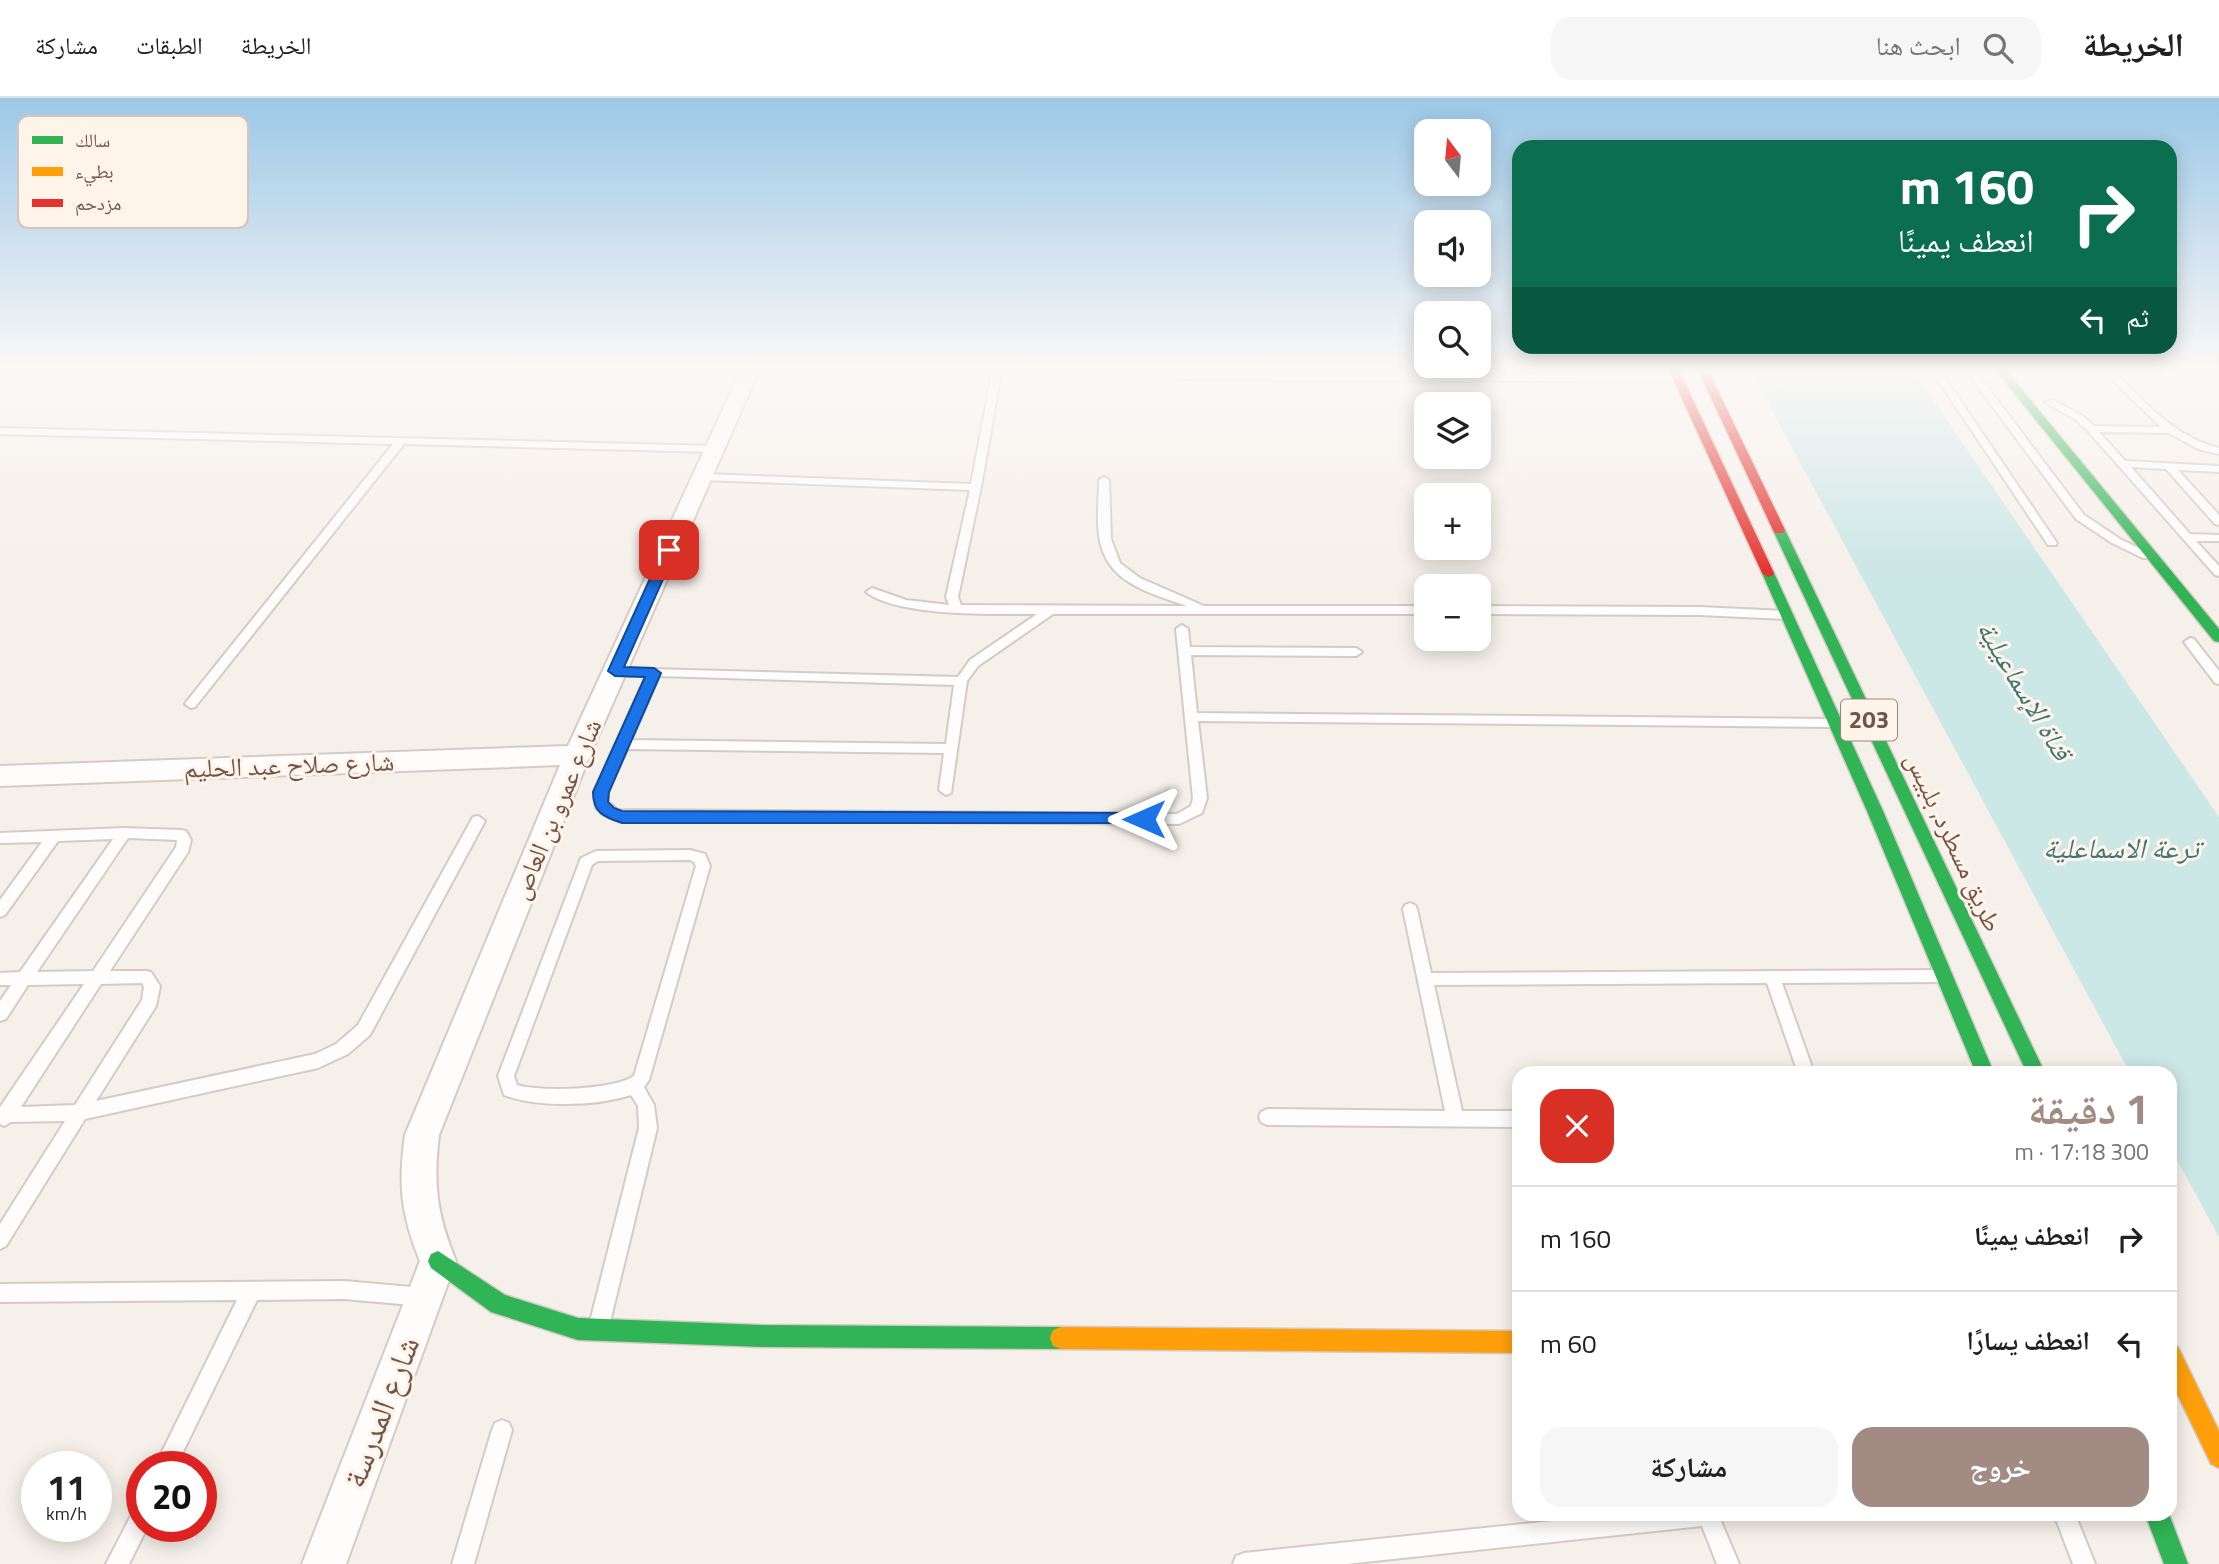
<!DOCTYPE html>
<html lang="ar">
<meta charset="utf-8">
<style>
:root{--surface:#fff;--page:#f6f6f6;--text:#202124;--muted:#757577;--line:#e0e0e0;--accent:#a18b82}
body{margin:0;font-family:"Titillium Web","Noto Naskh Arabic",sans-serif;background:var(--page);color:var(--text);direction:rtl;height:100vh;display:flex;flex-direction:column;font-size:26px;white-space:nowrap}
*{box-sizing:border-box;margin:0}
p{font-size:23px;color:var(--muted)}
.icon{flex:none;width:38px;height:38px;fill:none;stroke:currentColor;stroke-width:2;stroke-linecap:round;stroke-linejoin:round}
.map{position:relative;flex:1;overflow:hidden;direction:ltr}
.drawer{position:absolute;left:1512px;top:968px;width:665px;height:455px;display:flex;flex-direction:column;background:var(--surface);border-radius:21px;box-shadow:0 4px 18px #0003;direction:rtl}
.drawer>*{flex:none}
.guide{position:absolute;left:1512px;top:42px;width:665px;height:214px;border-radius:21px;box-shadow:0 4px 18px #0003;direction:rtl;background:#0b6e4f;color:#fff;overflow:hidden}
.needle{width:46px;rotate:344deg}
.fabs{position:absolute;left:1414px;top:21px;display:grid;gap:14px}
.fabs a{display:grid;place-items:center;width:77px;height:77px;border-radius:14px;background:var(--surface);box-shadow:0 4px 18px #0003;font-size:35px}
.speed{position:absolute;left:21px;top:1353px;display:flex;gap:14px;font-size:35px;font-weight:700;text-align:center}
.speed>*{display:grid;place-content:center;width:91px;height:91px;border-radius:50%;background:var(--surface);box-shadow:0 4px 18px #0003;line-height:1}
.speed small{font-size:18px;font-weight:400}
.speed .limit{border:10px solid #d22;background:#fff;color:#111}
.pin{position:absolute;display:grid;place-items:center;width:60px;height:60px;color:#fff;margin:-30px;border-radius:14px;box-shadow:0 4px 10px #0006}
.me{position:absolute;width:77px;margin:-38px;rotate:270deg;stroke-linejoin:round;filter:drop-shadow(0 0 5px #0008)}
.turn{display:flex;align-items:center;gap:24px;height:147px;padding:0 28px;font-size:32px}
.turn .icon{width:91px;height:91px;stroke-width:2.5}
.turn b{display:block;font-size:49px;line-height:60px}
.then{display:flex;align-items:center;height:66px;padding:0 28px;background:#0003;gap:14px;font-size:26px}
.round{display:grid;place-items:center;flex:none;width:74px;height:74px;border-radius:21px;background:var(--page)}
.summary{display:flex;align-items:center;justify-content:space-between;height:119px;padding:0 28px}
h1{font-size:42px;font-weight:700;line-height:52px;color:var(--accent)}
.action{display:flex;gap:14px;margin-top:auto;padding:14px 28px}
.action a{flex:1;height:80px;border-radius:21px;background:var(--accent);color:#fff;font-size:28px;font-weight:700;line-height:80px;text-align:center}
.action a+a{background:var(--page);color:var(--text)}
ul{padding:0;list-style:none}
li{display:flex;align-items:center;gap:21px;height:105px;padding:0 28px;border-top:2px solid var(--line)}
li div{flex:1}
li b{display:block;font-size:26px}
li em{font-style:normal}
header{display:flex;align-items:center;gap:42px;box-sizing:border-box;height:98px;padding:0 35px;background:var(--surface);border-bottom:2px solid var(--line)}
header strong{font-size:33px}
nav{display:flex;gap:38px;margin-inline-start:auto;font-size:24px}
.search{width:490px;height:63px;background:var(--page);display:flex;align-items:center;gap:18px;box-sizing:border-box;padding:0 24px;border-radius:21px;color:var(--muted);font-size:26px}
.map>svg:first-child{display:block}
.water{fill:#cbe7e6}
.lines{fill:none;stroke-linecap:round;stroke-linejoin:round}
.lane-casing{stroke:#d4cbc6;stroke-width:4}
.street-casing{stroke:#d4cbc6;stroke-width:4}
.fast-casing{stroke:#d5cbc6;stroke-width:3}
.slow-casing{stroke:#d5cbc6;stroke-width:3}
.jam-casing{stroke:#d5cbc6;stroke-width:3}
.lane{fill:#fefdfc;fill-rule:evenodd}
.street{fill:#fefdfc;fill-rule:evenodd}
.fast{fill:#30b455;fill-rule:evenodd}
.slow{fill:#ff9f0a;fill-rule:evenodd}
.jam{fill:#e5322d;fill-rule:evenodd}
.route{fill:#1a73e8;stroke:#114b97;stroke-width:2}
.labels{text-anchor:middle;stroke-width:6;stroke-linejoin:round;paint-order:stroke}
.shield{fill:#fff4ea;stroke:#9d847a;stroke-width:2}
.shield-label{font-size:24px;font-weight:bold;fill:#73544a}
.street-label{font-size:26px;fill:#73544a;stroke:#fff4ea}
.water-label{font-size:28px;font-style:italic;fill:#3e7678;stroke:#fff4ea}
.near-street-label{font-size:32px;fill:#73544a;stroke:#fff4ea}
.key{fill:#fff4ea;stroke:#d5c4ba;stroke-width:2}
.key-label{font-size:19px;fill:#73544a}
</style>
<header>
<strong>الخريطة</strong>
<div class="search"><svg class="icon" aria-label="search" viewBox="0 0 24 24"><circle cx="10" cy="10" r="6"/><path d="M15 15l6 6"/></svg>ابحث هنا</div>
<nav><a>الخريطة</a><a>الطبقات</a><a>مشاركة</a></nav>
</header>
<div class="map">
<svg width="2219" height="1466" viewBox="0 0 2219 1466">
<rect width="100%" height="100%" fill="#f6f0ea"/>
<path class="water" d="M1749,270h162l308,449v420l-49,-90v-74h-40z"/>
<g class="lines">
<g class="lane-casing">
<g id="lane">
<path d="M813,270h9l-4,6 -3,1 -5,-3z"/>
<path d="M993,270h9l-21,119 -23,110 3,8 226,1c-28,-10 -69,-20 -82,-50 -11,-22 -6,-52 -6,-76l5,-3 5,3 2,59 9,24 20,15 64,28h222v8h-373l-75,52 -11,15 -16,112 -5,2 -7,-5 5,-37 -317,-4 -19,43v10l10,8 559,4 14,-8 2,-8 -17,-169 6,-4 6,4 2,18 166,1 6,4 -6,4 -165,-1 6,58 637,6 6,4 -6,4 -636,-6 9,77 -5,15 -23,11 -564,-4 -19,-12 -2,-16 52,-116 -31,-1 -4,-1 -2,-3 2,-3 347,9 12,-17 67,-46c-40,0 -140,3 -171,-22l6,-4 34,12 43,5 -3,-8 24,-107 -268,-10 -5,-3 5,-3 269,10zM659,578l295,9 -8,59 -315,-4z"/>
<path d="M1930,270h8l119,175 -1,2h-8z"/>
<path d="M1964,270h9l111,147 36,24 31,15v4h-8l-31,-15 -36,-24z"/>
<path d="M2100,270h10c33,32 63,69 109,80v6l-21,-5 -29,-16 -70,-1 26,29 94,5v6l-41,-2 41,45v10l-4,-1 -49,-55 -35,-2 59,67 29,1v6h-23l23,25v10l-4,-1 -127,-144 -13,-12 -30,-17 8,-2 28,15 13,11 67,1z"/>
<path d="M1182,276l498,2 5,3 -5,3 -501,-3v-4z"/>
<path d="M0,330l715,18 5,3 -5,3 -311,-8 -209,263 -4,1 -6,-4 2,-3 206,-257 -393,-10z"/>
<path d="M1479,508l221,1 87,4 6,4 -6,4 -87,-4 -221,-1z"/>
<path d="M2190,540l4,1 25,32v13l-4,-1 -31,-41z"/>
<path d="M478,718l7,5 -115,214 -22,19 -30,14 -233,51 -79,127 -6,3v-25l65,-103 -54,1 -7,4 -4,-2v-17l84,-123 -56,1 -22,34 -6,2v-20l11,-16h-11v-12l20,-1 93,-133 -55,2 -53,74 -5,2v-17l42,-58 -42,1v-10l124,-5 57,2 5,1 5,9 -3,12 -78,119h36l5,1 9,14 -4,20 -60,95 219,-47 21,-10 22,-19 115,-208zM128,740l49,2 -1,7 -83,124 -56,1zM142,885l2,4 -2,13 -67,105 -54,2 80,-123z"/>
<path d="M690,752l15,4 5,12 -61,214 -5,7 10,18 3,23 -47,194 -3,7 -7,3 -7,-3 -3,-7 49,-194 -1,-22 -7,-11c-34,11 -93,13 -127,0l-6,-19 83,-218 15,-7zM690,762l4,2 2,4 -62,210c-21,14 -93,16 -117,9l-3,-9 78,-211 6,-4z"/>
<path d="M1410,805l5,2 2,4 14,64 510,-3 5,1 3,5 -3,5 -5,1 -159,1 32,90h-16l-31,-90 -333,2 28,126h57v16l-252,-2 -6,-3 -2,-5 2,-5 6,-3 178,2 -42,-202 2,-4z"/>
<path d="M344,1183l79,7 7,2 2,7 -2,7 -7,2 -79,-7 -87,1 -81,166h-21l82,-166 -237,2v-18z"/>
<path d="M502,1322l7,3 3,7 -38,134h-22l40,-134 3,-7z"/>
<path d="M142,1407v21h6l-19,38h-23l29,-56z"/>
<path d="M1619,1416h99l21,50h-22l-15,-38 -356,38h-113l3,-8 8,-3z"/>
<path d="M2054,1416h21l20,50h-22z"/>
</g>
</g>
<g class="street-casing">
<path id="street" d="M742,270h18l-170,387 -151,380c-6,50 -2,80 17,126l-110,303h-44l118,-303c-19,-46 -22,-77 -15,-126l155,-370 -560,21v-20l568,-20z"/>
</g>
<g class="fast-casing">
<g id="fast">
<path d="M1994,270h10l215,261v13l-5,-1z"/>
<path d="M1779,428l6,4 260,543h-18l-254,-543z"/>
<path d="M1768,471l6,4 109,238 111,262h-18l-109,-262 -105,-238z"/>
<path d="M438,1153l67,44 73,23 184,7 299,2 8,3 3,8 -3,8 -8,3 -299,-2 -184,-7 -87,-28 -60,-44 -3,-7 3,-7z"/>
<path d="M2145,1416h24l19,50h-24z"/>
</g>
</g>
<g class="slow-casing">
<g id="slow">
<path d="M1061,1229l458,4v22l-458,-4 -8,-3 -3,-8 3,-8z"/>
<path d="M2170,1246l8,3 41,84v37l-8,-4 -41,-85z"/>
</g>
</g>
<g class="jam-casing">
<g id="jam">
<path d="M1668,270h10l96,205 -2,3 -4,1 -6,-4z"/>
<path d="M1697,270h10l78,162 -2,3h-8l-2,-3z"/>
</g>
</g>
<use href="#lane" class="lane"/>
<use href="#street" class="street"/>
<use href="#fast" class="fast"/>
<use href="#slow" class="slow"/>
<use href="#jam" class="jam"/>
</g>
<linearGradient id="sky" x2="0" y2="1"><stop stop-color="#9cc8e7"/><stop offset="0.57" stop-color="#fbf8f6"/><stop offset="1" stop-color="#fbf8f6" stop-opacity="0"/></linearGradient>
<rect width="2219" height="475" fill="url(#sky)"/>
<path class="route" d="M669,448l7,4 -52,117 30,1 7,5 -52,119 -1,10 6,6 8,3 522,2 8,6 -2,4h-528c-18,-6 -29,-10 -29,-31l52,-115 -30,-1 -7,-5 55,-121z"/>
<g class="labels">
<rect class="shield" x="1841" y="601.5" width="56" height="41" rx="5"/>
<g class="shield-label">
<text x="1869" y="630">203</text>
</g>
<g class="street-label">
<text transform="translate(289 667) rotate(-2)" y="9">شارع صلاح عبد الحليم</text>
<text transform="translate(556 711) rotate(-67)" y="9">شارع عمرو بن العاص</text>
<text transform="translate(1954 744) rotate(65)" y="9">طريق مسطرد, بلبيس</text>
</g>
<g class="water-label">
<text transform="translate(2025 592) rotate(59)" y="10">قناة الإسماعيلية</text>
<text x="2121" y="760">ترعة الاسماعلية</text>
</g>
<g class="near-street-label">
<text transform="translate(381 1314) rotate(-69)" y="11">شارع المدرسة</text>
</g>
</g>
<rect x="18" y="18" width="230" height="112" rx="10" class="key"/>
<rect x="32" y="38" width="31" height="8" fill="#30b455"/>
<rect x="32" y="69" width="31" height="9" fill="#ff9f0a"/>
<rect x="32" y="101" width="31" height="8" fill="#e5322d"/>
<g class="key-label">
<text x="75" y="49">سالك</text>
<text x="75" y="80">بطيء</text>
<text x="75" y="112">مزدحم</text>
</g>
</svg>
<div class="fabs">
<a><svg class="needle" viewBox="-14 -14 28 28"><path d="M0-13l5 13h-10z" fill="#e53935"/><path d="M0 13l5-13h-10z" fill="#757577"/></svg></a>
<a><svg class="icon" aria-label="sound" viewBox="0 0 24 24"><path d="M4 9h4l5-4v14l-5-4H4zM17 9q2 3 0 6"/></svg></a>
<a><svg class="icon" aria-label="search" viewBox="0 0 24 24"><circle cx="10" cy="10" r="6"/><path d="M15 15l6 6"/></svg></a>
<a><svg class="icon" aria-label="layers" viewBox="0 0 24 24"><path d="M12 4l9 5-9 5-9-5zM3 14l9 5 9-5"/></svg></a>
<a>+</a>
<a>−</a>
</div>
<div class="speed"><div>11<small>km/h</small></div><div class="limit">20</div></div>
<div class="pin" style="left:669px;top:452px;background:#d93025"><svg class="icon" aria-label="arrive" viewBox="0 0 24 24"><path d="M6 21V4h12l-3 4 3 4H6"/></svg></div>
<svg class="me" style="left:1144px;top:721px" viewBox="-20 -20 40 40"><path d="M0-17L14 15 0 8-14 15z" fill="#1a73e8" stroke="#fff" stroke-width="4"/></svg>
<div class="guide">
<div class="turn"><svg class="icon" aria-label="right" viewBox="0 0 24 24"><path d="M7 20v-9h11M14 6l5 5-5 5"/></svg><div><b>160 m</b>انعطف يمينًا</div></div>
<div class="then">ثم<svg class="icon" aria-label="left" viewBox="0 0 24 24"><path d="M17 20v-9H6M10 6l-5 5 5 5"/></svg></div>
</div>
<section class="drawer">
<div class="summary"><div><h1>1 دقيقة</h1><p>300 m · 17:18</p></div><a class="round" style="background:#d93025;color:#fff"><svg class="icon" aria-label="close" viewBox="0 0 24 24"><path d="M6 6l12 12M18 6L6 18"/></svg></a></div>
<ul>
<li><svg class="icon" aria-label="right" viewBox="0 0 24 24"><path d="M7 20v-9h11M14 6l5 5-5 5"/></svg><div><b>انعطف يمينًا</b></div><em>160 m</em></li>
<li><svg class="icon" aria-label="left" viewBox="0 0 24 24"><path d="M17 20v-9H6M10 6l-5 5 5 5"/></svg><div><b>انعطف يسارًا</b></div><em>60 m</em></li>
</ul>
<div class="action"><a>خروج</a><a>مشاركة</a></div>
</section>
</div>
